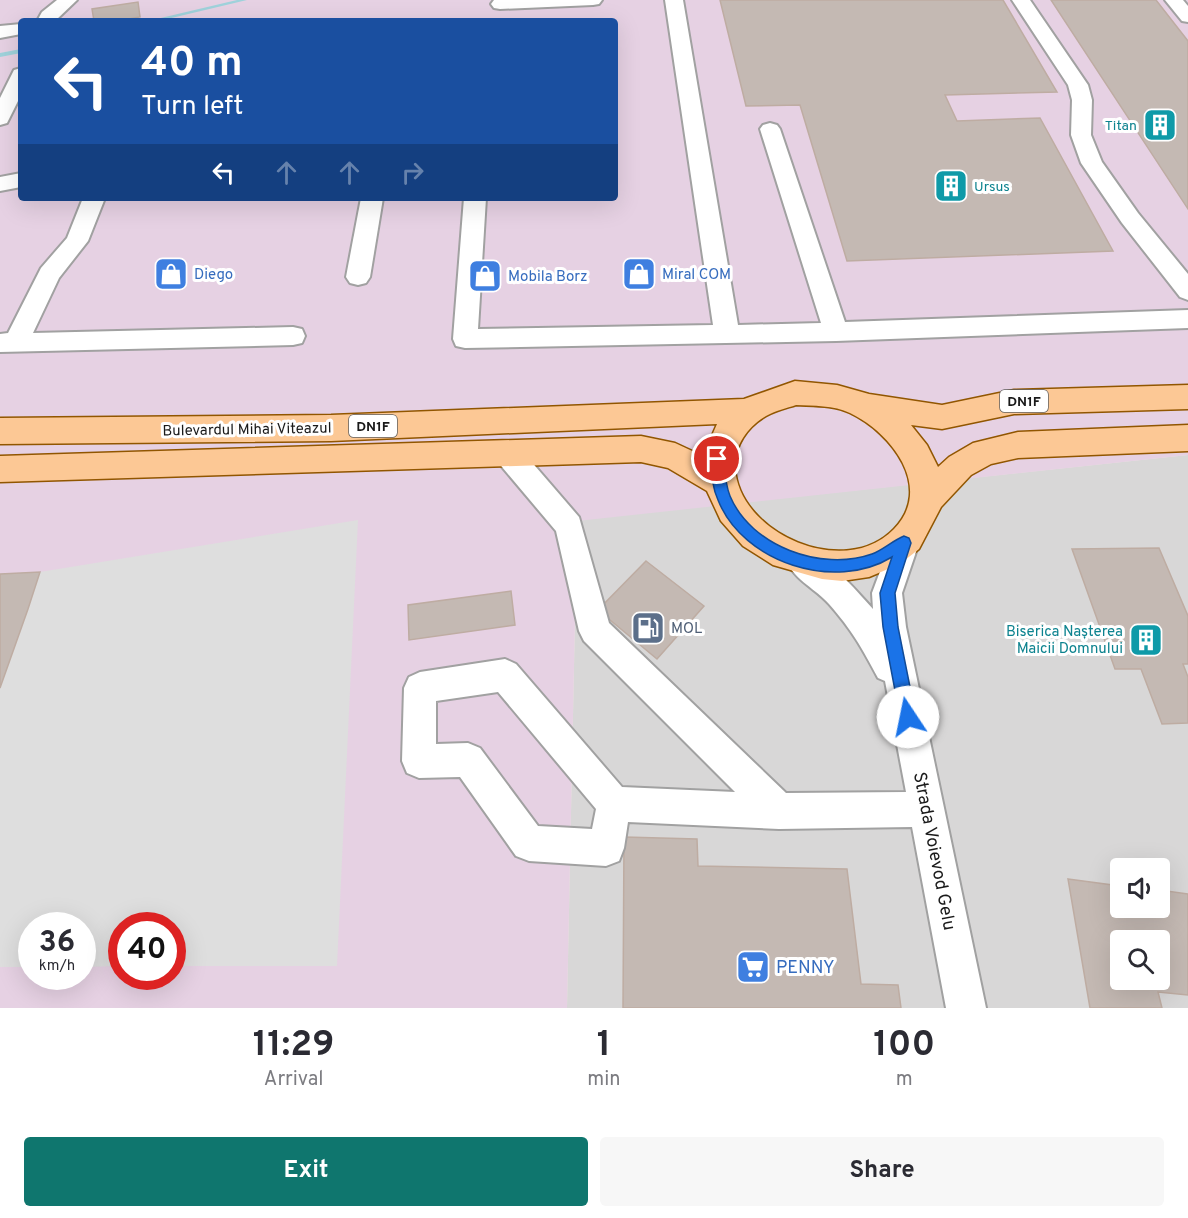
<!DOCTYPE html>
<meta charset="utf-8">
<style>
:root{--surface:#fff;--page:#f7f7f7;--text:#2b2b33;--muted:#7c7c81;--accent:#0f766e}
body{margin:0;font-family:Overpass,sans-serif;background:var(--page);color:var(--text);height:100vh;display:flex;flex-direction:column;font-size:22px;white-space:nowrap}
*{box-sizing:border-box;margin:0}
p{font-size:20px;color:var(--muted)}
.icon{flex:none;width:33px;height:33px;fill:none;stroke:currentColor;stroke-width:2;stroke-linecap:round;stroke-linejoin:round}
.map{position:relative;height:1008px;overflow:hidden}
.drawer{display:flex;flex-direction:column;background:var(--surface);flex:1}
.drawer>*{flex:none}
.hud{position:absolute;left:18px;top:18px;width:600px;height:183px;border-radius:6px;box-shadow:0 6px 24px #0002;background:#1a4fa0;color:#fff;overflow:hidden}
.buttons{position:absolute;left:1110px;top:858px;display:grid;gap:12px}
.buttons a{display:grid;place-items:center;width:60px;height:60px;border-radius:6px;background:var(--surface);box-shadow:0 6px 24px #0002;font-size:30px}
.speed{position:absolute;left:18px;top:912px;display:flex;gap:12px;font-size:30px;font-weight:700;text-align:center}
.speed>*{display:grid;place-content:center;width:78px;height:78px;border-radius:50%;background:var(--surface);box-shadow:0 6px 24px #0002;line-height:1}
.speed small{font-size:15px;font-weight:400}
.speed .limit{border:9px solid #d22;background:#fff;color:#111}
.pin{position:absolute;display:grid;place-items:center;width:51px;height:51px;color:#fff;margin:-26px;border:3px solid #fff;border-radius:50%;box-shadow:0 2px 6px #0007}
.me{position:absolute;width:66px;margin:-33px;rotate:349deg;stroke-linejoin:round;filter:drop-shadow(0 0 4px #0008)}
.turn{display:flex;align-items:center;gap:21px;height:126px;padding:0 24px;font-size:27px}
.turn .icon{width:78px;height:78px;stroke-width:2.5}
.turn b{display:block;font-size:42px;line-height:51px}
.lanes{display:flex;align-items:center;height:57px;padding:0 24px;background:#0003;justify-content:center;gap:30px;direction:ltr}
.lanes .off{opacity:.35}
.eta{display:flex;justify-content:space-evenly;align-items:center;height:102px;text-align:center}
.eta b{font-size:36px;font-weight:700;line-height:42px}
.button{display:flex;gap:12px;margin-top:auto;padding:12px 24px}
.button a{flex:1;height:69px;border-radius:6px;background:var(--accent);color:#fff;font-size:24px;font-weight:700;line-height:69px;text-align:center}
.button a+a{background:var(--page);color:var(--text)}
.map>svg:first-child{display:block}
.residential{fill:#d8d7d7;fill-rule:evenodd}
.industrial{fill:#e6d1e3;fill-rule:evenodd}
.parking{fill:#dedede}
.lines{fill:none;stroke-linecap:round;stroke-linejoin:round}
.stream{fill:#9fd2db;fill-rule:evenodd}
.building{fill:#c4b9b3;stroke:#beaca2;stroke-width:1.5;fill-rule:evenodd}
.minor-casing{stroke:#a1a1a1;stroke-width:4}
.major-casing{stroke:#915600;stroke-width:3}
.minor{fill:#fff;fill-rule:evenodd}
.major{fill:#fcc895;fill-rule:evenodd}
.route{fill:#1a73e8;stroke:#114b97;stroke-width:1.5}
.labels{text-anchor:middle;stroke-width:6;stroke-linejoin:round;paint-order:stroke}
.far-culture-label{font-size:14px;fill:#0d838f;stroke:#fff;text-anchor:end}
.shield{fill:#fff;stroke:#5f5f5f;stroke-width:1.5}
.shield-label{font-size:14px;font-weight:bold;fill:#1a1a1a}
.shop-label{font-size:15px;fill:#366cbe;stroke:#fff;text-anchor:start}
.street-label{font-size:15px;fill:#1a1a1a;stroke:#fff}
.service-label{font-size:15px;fill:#4e5e75;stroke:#fff;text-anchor:start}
.culture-label{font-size:15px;fill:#0d838f;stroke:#fff;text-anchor:end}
.near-street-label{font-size:18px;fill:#1a1a1a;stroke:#fff}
.near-shop-label{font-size:18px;fill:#366cbe;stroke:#fff;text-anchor:start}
</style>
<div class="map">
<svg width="1188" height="1008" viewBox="0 0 1188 1008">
<rect width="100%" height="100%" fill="#ece7df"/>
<path class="residential" d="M1188,455v553h-621l10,-488zM1120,868h40v40h-40zM1120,940h40v40h-40z"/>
<path class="industrial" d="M0,0h1188v455l-611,66 -10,487h-567zM21,21h594v177h-594zM32,926h50v50h-50zM122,926h50v50h-50z"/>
<path class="parking" d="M358,520l-21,446h-164l-1,-40h-50l-1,40 -38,1 -1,-41h-50l-1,41h-31v-279l40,-116z"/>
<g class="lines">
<g class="stream">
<path d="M237,0h10l-88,21h-11z"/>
<path d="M21,49v4l-21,4v-4z"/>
</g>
</g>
<g class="building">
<path d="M720,0h283l54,92 -112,3 12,26 83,-3 73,133 -266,10 -47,-156 -54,1z"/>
<path d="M1051,0h105l32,41v168z"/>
<path d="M138,2l2,15 -22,4h-24l-2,-12z"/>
<path d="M1159,548l29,68v48h-5l5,13v46l-26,1 -21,-55h-26l-43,-120z"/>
<path d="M646,561l58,45 -47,53 -59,-49z"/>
<path d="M40,572l-12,37 -28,79v-114z"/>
<path d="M511,591l4,34 -106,15 -1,-35z"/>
<path d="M624,837l73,2 1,27 149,3 14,115 37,1 3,23h-278z"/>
<path d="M1068,879l52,7v22h40v-18l28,4v101l-30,-3 4,16h-72zM1120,940h40v40h-40z"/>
</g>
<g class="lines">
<g class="minor-casing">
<g id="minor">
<path d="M57,0h20l-22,21h-18l5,-9z"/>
<path d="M494,0h108l-3,4 -6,1 -93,4 -6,-1 -3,-4z"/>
<path d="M665,0h18l55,325 83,-2 -61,-194 3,-4 7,-2 7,2 3,4 65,193 343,-12v18l-352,13 -371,7 -9,-2 -3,-7 11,-141h22l-8,131 235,-4z"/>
<path d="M1012,0h18l58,85 4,15 -1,35 11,27 36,51 50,61v26l-8,-3 -58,-74 -41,-60 -10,-28 1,-35 -4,-15z"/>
<path d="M1165,0h18l5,6v16l-6,-1z"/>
<path d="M21,24v10l-21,4v-12z"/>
<path d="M21,68v27l-14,28 -7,2v-27l14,-28z"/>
<path d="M21,173v14l-21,4v-14z"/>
<path d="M83,198h22l-17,43 -29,37 -26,55 260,-6 9,2 3,7 -3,7 -9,2 -293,7v-18l8,-1 33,-65 26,-30z"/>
<path d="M361,198h22l-13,79 -4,6 -8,2 -8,-2 -4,-6z"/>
<path d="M507,442l10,3 62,72 30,106 177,170 120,-1 -21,-111 -7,-3c-16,-30 -26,-48 -49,-74 -13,-15 -33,-23 -42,-42l4,-9 11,-4c28,10 51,38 71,60l-1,-16 22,-59 10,-4 10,4 5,9 -17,50 4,34 80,381h-40l-34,-181 -133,2 -151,-7 -4,26 -5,13 -13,5 -77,-5 -13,-5 -56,-79 -41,1 -12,-5 -5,-12 2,-73 5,-11 11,-5 85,-13 11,5 106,123 113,5 -151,-151 -5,-10 -23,-100 -59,-70 -4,-8 4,-8zM498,692l98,117 -4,20 -54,-3 -58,-78 -12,-5 -32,1v-43z"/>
</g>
</g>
<g class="major-casing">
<path id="major" d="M795,381l42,4 32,9 73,11 72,-15 174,-5v24l-174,5 -72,15 -31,-4 16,20 11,22 11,-10 24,-14 45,-11 170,-7v26l-170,7 -27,6 -20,11 -30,32 -22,42 -19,15 -31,13 -27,4 -20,-2 -49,-14 -30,-19 -22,-25 -14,-30 -39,-23 -27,-6 -641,20v-26l641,-20 34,7 28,13 14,-32 -386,17 -331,3v-26l331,-3 413,-16zM796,405c17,1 38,0 54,8 42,20 84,75 44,116 -49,51 -155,5 -159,-61 -1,-22 12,-41 31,-52 9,-5 21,-8 30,-11z"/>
</g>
<use href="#minor" class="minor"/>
<use href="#major" class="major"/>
</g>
<path class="route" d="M717,454l7,5c1,13 1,25 6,37 21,50 91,76 142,58 11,-4 20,-13 32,-18l5,2 2,5 -16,50 3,34 18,90 -3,6 -5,2 -6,-2 -2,-6 -17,-90 -3,-34 12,-36c-57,35 -149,6 -174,-57 -6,-13 -7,-26 -7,-41z"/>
<defs>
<g id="building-square" transform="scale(1.725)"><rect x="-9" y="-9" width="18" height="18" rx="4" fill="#0f9aa8" stroke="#fff"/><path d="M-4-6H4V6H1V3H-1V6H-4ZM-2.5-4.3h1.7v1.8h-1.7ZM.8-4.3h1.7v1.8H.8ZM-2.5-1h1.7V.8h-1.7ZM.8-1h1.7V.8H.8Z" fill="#fff"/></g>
<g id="shop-square" transform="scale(1.725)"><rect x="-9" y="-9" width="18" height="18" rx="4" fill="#3f7fe0" stroke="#fff"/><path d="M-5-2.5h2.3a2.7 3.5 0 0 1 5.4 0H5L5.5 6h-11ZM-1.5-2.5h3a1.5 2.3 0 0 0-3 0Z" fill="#fff"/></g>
<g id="fuel-square" transform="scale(1.725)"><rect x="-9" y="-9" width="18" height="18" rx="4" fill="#5c6f8a" stroke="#fff"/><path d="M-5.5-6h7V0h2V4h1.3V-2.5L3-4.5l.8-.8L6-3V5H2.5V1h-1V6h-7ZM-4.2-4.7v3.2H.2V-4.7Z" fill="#fff"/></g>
<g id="supermarket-square" transform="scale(1.725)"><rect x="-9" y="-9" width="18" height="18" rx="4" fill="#3f7fe0" stroke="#fff"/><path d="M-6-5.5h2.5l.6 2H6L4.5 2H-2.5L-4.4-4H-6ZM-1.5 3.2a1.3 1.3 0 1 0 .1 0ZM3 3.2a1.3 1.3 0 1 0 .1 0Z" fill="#fff"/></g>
</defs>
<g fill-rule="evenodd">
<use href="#building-square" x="1160" y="125"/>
<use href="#building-square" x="951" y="186"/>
<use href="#shop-square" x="171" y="274"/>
<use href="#shop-square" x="639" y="274"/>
<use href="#shop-square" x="485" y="276"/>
<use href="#fuel-square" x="648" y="628"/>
<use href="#building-square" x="1146" y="640"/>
<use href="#supermarket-square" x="753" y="967"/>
</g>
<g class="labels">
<g class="far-culture-label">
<text x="1137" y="130">Titan</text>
<text x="974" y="191" text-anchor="start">Ursus</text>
</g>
<g class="shield">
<rect x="1000" y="390" width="48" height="22" rx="4.5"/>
<rect x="349" y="415" width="48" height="22" rx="4.5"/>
</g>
<g class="shield-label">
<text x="1024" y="406">DN1F</text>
<text x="373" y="431">DN1F</text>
</g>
<g class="shop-label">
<text x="194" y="279">Diego</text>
<text x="662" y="279">Miral COM</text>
<text x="508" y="281">Mobila Borz</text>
</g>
<g class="street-label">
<text transform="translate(247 429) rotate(-1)" y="5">Bulevardul Mihai Viteazul</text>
</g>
<g class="service-label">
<text x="671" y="633">MOL</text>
</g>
<g class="culture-label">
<text x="1123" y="636">Biserica Nașterea<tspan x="1123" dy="17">Maicii Domnului</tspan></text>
</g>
<g class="near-street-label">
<text transform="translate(935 851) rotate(79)" y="6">Strada Voievod Gelu</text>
</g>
<g class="near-shop-label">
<text x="776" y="973">PENNY</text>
</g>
</g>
</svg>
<div class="buttons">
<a><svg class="icon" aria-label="sound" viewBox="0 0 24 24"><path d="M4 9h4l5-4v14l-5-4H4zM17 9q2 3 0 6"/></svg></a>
<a><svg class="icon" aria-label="search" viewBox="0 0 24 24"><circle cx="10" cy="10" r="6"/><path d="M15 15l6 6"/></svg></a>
</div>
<div class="speed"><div>36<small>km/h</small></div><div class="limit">40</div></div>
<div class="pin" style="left:717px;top:459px;background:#d93025"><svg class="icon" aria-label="arrive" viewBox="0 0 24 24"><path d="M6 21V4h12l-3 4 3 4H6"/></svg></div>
<svg class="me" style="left:908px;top:717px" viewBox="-20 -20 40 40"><circle r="19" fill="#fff"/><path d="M0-13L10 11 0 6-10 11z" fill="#1a73e8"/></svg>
<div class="hud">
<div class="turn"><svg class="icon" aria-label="left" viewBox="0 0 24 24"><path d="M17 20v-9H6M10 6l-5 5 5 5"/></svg><div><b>40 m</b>Turn left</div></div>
<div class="lanes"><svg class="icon" aria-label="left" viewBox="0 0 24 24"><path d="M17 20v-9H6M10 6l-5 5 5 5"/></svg><svg class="icon off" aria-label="ahead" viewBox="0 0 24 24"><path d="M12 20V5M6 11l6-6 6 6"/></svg><svg class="icon off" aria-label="ahead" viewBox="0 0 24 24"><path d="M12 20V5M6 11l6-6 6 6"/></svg><svg class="icon off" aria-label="right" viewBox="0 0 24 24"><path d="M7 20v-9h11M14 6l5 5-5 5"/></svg></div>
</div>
</div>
<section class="drawer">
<div class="eta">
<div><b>11:29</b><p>Arrival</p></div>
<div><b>1</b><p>min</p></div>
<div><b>100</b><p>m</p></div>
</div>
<div class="button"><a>Exit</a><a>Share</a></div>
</section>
